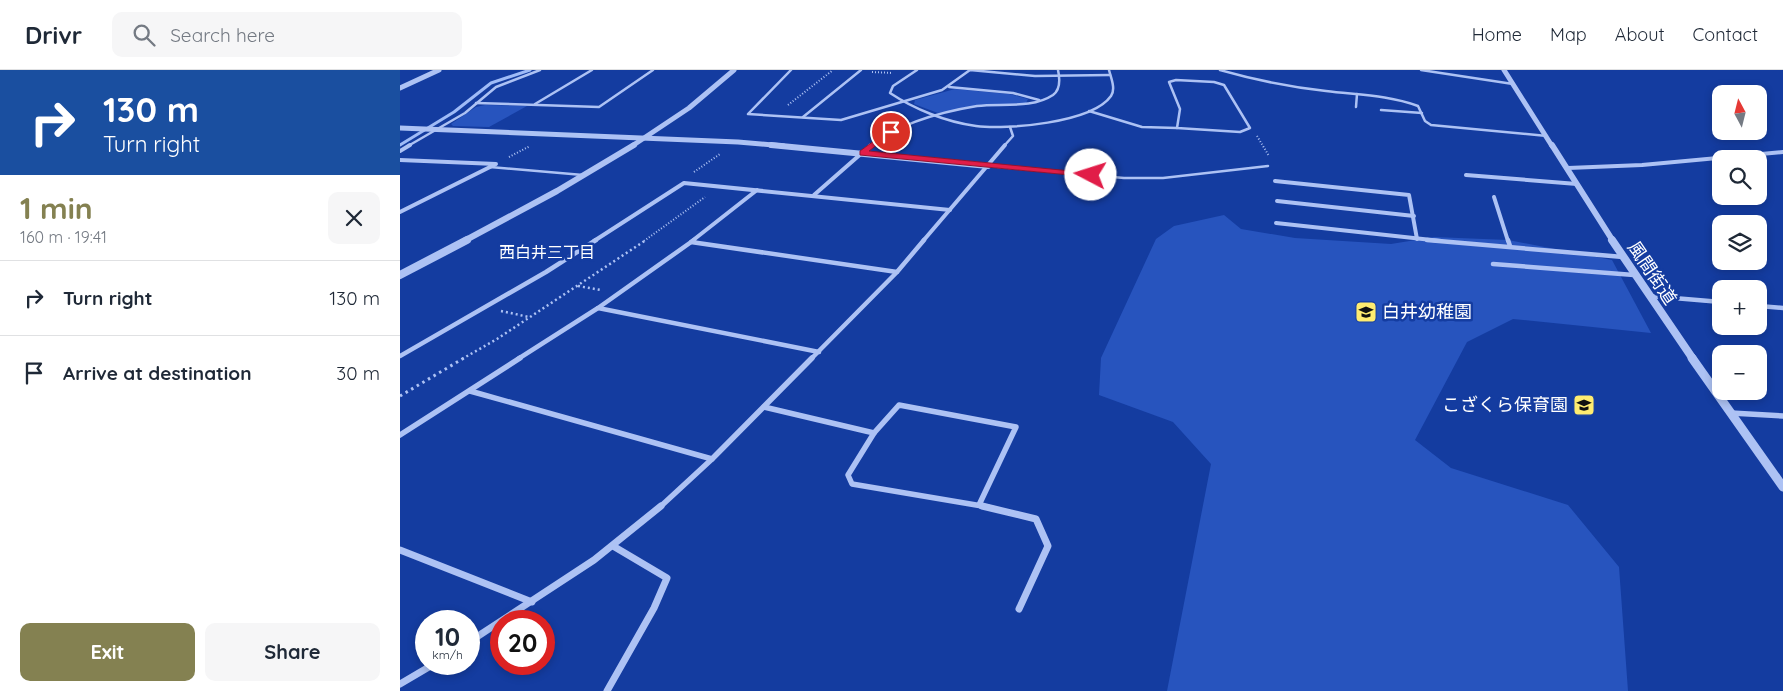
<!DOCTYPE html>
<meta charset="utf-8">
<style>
:root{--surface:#fff;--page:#f6f6f7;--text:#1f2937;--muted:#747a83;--line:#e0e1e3;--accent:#848151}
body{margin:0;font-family:Quicksand,"Noto Sans JP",sans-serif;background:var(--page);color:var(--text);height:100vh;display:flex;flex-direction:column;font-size:19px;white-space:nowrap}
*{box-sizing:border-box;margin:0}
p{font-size:16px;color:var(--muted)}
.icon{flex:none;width:28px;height:28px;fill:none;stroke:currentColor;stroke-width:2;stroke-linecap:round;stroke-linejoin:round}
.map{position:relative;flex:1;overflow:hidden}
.side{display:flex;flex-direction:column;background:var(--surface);width:400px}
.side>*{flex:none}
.top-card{background:#1a4fa0;color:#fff;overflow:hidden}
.needle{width:32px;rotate:353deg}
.tools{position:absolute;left:1312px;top:15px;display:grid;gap:10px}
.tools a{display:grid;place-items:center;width:55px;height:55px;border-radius:10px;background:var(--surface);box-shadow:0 2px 8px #0003;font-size:25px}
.speed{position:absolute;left:15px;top:540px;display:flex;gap:10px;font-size:25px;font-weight:700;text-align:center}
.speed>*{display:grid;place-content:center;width:65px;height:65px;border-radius:50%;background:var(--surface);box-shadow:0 2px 8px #0003;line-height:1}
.speed small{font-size:12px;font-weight:400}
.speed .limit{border:8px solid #d22;background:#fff;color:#111}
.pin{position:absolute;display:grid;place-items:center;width:42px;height:42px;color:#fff;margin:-21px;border:2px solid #fff;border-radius:50%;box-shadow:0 1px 5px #0007}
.me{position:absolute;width:55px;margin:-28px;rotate:275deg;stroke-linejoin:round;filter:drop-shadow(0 0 4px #0008)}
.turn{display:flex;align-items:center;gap:18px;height:105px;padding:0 20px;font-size:22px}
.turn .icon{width:65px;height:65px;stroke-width:2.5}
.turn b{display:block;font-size:35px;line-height:42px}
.round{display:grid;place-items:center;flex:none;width:52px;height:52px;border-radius:10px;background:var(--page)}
.head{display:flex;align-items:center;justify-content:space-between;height:85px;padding:0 20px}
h1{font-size:30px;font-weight:700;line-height:38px;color:var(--accent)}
.action{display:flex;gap:10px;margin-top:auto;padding:10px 20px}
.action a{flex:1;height:58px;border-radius:10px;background:var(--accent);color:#fff;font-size:20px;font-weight:700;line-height:58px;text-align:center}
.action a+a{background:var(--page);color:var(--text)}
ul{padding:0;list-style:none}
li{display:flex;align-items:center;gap:15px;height:75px;padding:0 20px;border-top:1px solid var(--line)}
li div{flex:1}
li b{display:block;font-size:19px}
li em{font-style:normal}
header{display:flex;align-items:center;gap:30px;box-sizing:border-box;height:70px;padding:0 25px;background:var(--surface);border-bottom:1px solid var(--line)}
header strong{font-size:24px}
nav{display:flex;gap:28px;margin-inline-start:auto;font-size:18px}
.search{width:350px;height:45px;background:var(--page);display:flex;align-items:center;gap:12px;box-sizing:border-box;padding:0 18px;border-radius:10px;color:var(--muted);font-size:19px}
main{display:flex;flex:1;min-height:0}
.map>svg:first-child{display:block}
.green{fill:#2754be}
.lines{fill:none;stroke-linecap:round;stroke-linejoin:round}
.stream{stroke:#9fbbf7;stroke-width:3}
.path-far2{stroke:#adc2f4;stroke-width:2;stroke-dasharray:1 2;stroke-linecap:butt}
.path-far1{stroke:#adc2f4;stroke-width:2.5;stroke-dasharray:2 3;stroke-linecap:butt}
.path{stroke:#adc2f4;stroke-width:3;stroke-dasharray:2.5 4;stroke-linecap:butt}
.service{stroke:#adc2f4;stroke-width:2.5}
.minor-far4{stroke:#adc2f4;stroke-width:2.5}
.minor-far3{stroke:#adc2f4;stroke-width:4}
.minor-far2{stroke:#adc2f4;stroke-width:4.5}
.minor-far1{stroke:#adc2f4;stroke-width:5.5}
.minor{stroke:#adc2f4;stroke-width:7}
.tertiary-far3{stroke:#adc2f4;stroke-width:5}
.tertiary-far2{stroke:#adc2f4;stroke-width:6}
.tertiary-far1{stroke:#adc2f4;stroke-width:8}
.tertiary{stroke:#adc2f4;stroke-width:9}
.route{fill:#e11d48;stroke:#92132f}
.labels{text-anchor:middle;stroke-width:5;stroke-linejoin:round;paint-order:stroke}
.far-neighbourhood-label{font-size:16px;fill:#fff;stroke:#143ca0}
.street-label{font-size:18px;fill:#fff;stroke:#143ca0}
.poi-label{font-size:18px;fill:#fff;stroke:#143ca0;text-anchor:start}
</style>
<header>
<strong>Drivr</strong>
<div class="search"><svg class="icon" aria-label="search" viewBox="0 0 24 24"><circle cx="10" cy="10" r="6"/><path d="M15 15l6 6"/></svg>Search here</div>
<nav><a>Home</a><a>Map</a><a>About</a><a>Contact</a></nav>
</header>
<main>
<section class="side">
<div class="top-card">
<div class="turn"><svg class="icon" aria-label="right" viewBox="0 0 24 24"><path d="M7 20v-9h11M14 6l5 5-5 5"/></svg><div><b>130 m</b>Turn right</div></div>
</div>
<div class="head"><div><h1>1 min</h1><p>160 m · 19:41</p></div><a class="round"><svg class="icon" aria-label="close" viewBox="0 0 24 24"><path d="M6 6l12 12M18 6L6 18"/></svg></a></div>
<ul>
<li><svg class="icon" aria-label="right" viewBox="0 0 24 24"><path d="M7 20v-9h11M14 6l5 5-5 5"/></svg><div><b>Turn right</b></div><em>130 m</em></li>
<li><svg class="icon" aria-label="arrive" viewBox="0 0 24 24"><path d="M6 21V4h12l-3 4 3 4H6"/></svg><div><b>Arrive at destination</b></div><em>30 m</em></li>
</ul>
<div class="action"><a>Exit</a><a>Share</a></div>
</section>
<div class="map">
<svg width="1383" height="621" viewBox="0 0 1383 621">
<rect width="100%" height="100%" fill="#143ca0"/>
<g class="green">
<path d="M555,19l54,5 19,5 -2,4 -47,3 -41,7 -24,-9 1,-4z"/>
<path d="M85,35l42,1 -38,21 -36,-1 -2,-2 25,-17z"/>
<path d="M824,145l17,14 54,9 96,6 43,-7 74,3 104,20 39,73 -138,-14 -46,23 -52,98 36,28 117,37 51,62 9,124h-461l44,-227 -38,-42 -74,-27 2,-37 55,-119 18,-13z"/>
</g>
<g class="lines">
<path class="stream" d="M0,75l54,-33 37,-29 39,-13"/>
<g class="path-far2">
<path d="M472,2l21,1"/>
<path d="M388,35l45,-35"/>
<path d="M857,66l12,20"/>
<path d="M109,87l21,-11"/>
<path d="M294,102l26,-18"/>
<path d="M244,171l61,-44"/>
</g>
<g class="path-far1">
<path d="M178,216l23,4"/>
<path d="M101,241l28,6"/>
<path d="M62,289l35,-20 149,-99"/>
</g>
<path class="path" d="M0,326l64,-38"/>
<g class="service">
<path d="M588,96l136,12h39l105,-12"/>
<path d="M90,97l93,8"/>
</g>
<g class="minor-far4">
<path d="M391,0l-43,44 93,6 101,-30 28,-20 65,6 75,-1"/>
<path d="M517,0l-24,16 -3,7c24,16 56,29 86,33 30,4 116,-3 135,-30 5,-7 0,-18 -2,-26"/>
<path d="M820,0c35,10 70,17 106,21 32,4 62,4 92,15l7,15 6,4 116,11"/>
<path d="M1021,0l92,14"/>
<path d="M776,10l38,2 10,3 26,43 -10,4 -63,-4 3,-19 -11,-27z"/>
<path d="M549,17l64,6 26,7"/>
<path d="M76,33l123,4 54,-37"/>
<path d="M135,34l57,-34"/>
<path d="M956,37l1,-13"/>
<path d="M981,40l41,3"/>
<path d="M689,41l53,16 35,1"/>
<path d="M403,47l58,-47"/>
<path d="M8,76l57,-33 31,-26 44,-17"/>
<path d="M469,76c30,-22 71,-34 108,-40 24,-3 55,3 76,-11 8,-6 7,-16 5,-25"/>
<path d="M604,76l9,-10 -3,-9"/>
</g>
<g class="minor-far3">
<path d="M0,81l10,-6"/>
<path d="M0,90l96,4 -96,48"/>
<path d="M1168,98l74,-3 141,-13"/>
<path d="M1066,105l111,9"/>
<path d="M875,111l134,14 8,44"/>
<path d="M414,125l57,-50"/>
<path d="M1094,127l14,44"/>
<path d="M877,131l137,15"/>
<path d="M876,153l165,18"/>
<path d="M194,171l90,-58 266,27"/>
<path d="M292,171l65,-51"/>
<path d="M523,171l82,-96"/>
</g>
<g class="minor-far2">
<path d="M1027,170l196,17"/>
<path d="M1108,170l2,6"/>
<path d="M291,172l206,30"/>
<path d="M1093,194l141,11"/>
<path d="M1250,226l71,6"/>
<path d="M1359,236l24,2"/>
<path d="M198,238l221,44"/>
<path d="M0,286l146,-84 50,-32"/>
<path d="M118,289l80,-51 96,-68"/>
<path d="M411,289l86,-87 27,-32"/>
</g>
<g class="minor-far1">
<path d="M70,321l242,68"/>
<path d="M364,337l110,26 -26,42 4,9 136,23"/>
<path d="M1331,343l52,3"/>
<path d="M474,363l25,-28 117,22 -37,78"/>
<path d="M0,365l120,-77"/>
<path d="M260,437l52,-48 100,-101"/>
</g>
<g class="minor">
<path d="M582,436l54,13 12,27 -29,63"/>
<path d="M0,480l132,52"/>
<path d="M69,572l125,-82 67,-54"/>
<path d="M0,614l34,-20"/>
<path d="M207,621l47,-83 13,-30 -54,-32"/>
</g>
<g class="tertiary-far3">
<path d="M1104,0l48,76"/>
<path d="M0,18l39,-18"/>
<path d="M0,58l338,14 46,4"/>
<path d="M232,76l57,-38 45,-38"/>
</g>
<g class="tertiary-far2">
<path d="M371,75l217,21"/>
<path d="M1152,75l61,96"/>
<path d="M64,171l93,-50 77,-46"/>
</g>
<g class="tertiary-far1">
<path d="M1212,170l81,119"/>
<path d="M0,205l67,-35"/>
</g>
<path class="tertiary" d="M1292,288l91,129"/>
</g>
<path class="route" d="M488,61l6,1 -25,19 222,22 4,2 -4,2 -231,-22v-4z"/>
<defs>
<g id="school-square" transform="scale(1.125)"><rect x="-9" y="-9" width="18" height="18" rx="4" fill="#ffec70" stroke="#143ca0"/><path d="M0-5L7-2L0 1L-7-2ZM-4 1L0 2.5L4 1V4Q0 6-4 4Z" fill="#111"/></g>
</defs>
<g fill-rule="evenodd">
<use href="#school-square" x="966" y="242"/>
<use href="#school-square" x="1184" y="335"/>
</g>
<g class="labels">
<g class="far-neighbourhood-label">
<text x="147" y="188">西白井三丁目</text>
</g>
<g class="street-label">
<text transform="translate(1252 203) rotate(56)" y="6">風間街道</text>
</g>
<g class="poi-label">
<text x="982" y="248">白井幼稚園</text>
<text x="1168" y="341" text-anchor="end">こざくら保育園</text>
</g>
</g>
</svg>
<div class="tools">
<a><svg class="needle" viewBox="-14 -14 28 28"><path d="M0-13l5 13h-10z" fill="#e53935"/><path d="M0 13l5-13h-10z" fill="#747a83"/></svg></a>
<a><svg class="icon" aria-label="search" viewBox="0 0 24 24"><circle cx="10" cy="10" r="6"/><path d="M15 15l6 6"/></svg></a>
<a><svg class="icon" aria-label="layers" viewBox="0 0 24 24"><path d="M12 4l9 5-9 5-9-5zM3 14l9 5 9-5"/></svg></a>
<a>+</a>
<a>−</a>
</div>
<div class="speed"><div>10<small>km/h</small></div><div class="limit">20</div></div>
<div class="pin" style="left:491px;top:62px;background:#d93025"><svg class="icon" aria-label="arrive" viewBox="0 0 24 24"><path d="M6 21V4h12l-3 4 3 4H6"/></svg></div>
<svg class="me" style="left:691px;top:105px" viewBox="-20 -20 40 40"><circle r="19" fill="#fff"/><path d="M0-13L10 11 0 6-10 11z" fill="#e11d48"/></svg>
</div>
</main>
